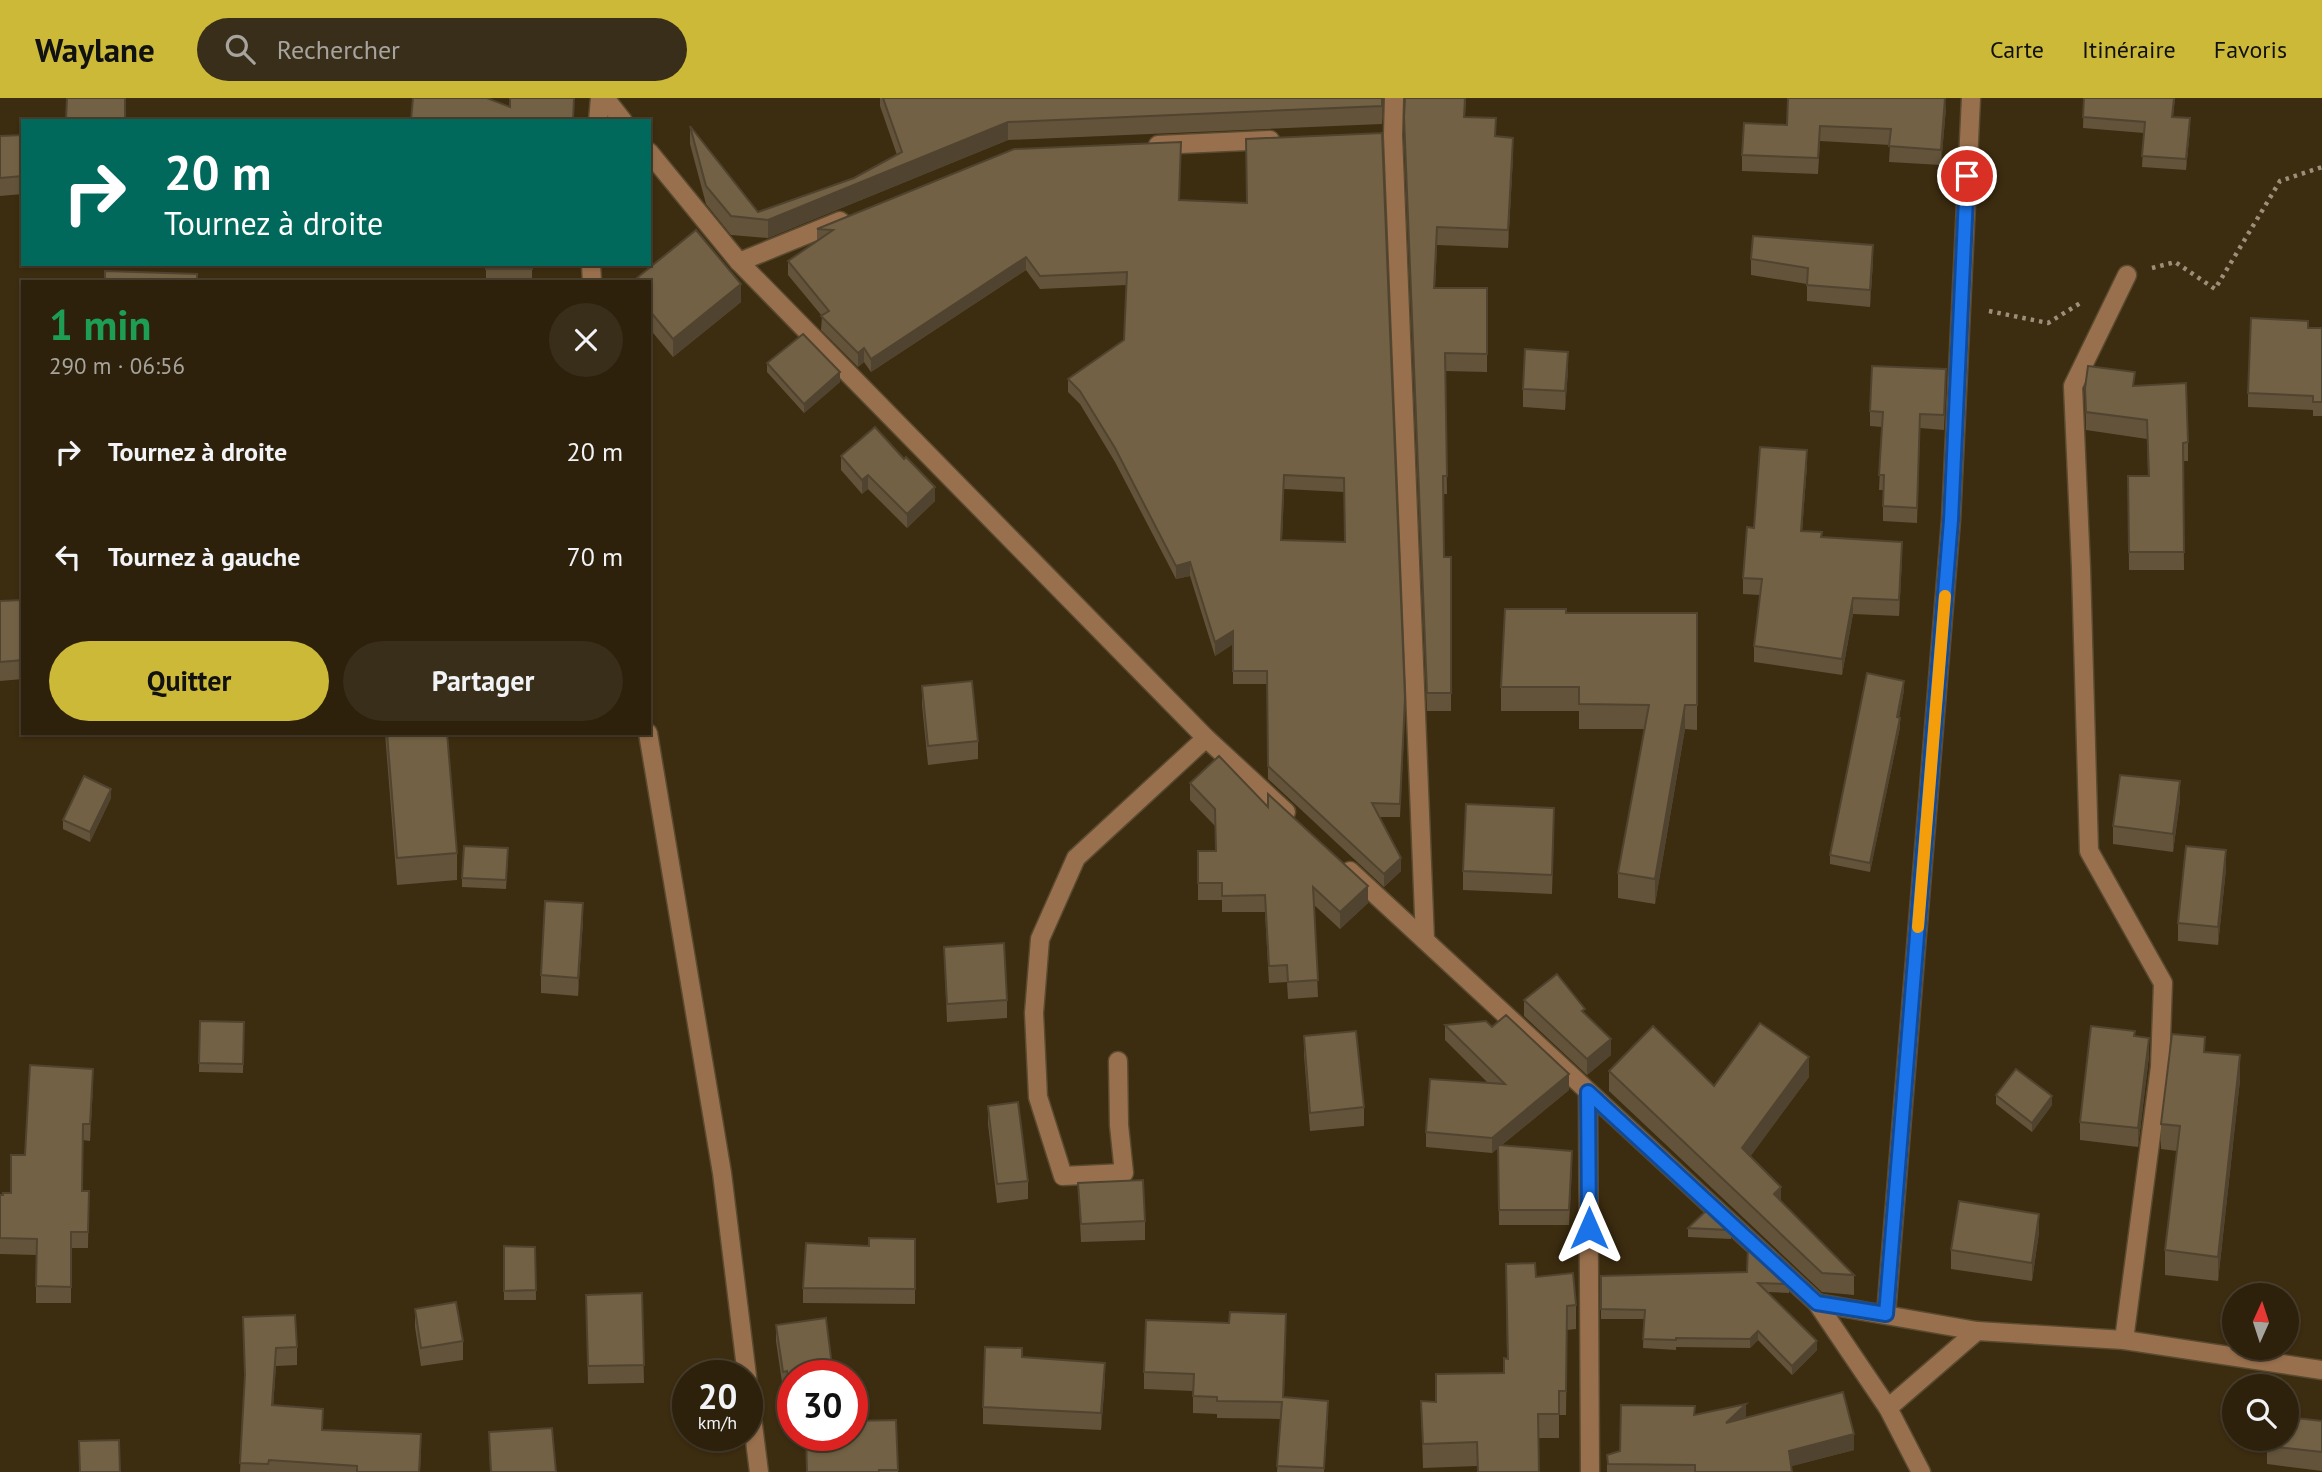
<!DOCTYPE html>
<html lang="fr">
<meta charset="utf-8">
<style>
:root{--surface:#2d210c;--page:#392e1a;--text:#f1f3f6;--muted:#a7a39d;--line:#483e2d;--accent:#ccb938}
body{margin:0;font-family:"PT Sans",sans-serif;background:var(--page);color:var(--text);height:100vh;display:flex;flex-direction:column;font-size:26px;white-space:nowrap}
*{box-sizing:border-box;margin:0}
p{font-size:23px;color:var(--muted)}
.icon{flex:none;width:38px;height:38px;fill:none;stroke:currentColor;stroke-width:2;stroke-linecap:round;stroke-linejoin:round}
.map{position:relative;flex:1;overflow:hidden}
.drawer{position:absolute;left:21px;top:182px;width:630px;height:455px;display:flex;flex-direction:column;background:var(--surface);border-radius:0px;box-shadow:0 2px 5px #0004,0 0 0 2px var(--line)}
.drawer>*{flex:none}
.banner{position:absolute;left:21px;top:21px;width:630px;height:147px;border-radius:0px;box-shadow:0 2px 5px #0004,0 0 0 2px var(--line);background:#00695c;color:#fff;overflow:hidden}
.needle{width:46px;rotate:3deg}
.tools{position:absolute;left:2222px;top:1185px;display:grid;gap:14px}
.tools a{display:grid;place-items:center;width:77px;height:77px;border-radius:50%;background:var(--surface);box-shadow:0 2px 5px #0004,0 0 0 2px var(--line);font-size:35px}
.speed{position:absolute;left:672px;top:1262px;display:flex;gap:14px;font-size:35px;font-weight:700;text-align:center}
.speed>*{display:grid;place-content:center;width:91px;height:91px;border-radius:50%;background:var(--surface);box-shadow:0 2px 5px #0004,0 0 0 2px var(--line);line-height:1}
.speed small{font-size:18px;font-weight:400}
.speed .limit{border:10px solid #d22;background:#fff;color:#111}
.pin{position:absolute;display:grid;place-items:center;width:60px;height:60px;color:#fff;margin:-30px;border:4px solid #fff;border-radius:50%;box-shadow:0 2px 7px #0007}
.me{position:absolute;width:77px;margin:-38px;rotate:0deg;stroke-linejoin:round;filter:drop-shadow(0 0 5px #0008)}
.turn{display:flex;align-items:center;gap:24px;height:147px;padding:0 28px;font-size:32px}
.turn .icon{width:91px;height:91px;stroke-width:2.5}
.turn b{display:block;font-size:49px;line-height:60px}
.round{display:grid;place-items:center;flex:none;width:74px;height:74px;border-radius:37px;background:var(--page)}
.headline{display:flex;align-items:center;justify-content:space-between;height:119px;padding:0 28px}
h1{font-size:42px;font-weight:700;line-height:52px;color:#1e9e55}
.action{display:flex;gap:14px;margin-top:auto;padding:14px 28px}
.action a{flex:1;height:80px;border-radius:42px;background:var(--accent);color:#111;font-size:28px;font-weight:700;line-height:80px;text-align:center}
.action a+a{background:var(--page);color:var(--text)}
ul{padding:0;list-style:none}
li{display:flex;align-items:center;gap:21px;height:105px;padding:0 28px}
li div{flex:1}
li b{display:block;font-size:26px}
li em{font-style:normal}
header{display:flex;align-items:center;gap:42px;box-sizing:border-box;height:98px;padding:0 35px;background:var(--accent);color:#111}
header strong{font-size:33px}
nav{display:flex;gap:38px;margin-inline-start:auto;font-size:24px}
.search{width:490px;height:63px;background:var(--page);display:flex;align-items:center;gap:18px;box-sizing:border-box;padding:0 24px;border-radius:38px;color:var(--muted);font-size:26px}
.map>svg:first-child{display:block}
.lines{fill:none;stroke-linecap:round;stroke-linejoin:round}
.minor-casing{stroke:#594a30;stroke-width:21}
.path{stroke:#9d907b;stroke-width:4.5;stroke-dasharray:3.5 5;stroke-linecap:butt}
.minor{stroke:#99704d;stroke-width:18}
.wall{fill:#62533a;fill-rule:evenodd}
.shaded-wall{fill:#504430}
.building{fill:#726144;stroke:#504430;stroke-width:2;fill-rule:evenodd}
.route-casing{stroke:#114b97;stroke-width:18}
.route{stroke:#1a73e8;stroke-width:12}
.slow{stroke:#f59e0b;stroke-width:12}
</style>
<header>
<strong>Waylane</strong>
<div class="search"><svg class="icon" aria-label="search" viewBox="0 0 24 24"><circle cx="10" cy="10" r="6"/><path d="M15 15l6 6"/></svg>Rechercher</div>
<nav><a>Carte</a><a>Itinéraire</a><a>Favoris</a></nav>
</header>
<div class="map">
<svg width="2322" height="1374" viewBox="0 0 2322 1374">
<rect width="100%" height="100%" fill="#3c2c10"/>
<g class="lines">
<g class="minor-casing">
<g id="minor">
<path d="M605,0l18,23"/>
<path d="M1394,0l-1,37 32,805"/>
<path d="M598,23l2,-23"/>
<path d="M1158,47l112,-5"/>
<path d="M649,54l90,110 467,476 80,74"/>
<path d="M739,164l101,-41"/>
<path d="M591,166l1,18"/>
<path d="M648,635l74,440 25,203"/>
<path d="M1350,773l467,432 71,105 33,64"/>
<path d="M1118,963l1,64 5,48 -61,3 -25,-79 -4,-84 6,-74 36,-81 130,-120"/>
<path d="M1588,994l2,380"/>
<path d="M1817,1205l160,28 147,9 198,30"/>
<path d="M1886,1216l65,-794 20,-422"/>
<path d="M2124,1242l36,-273 3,-84 -74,-132 -8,-283 -8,-182 54,-111"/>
<path d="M747,1280l12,94"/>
<path d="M1888,1310l89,-77"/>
</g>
</g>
<g class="path">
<path d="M2152,170l23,-6 40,27 65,-108 42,-14"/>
<path d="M1989,213l59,12 34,-21"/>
</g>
<use href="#minor" class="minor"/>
</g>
<g class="wall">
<path d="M880,0h504l-2,26 -374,16 -240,98 -37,-3 -25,-31 -16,-60v-18l68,86 96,-34 43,-23 -17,-49z"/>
<path d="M1405,0h61l-1,19 31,19 17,20 -5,92 -71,-3 -2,43h52v84l-42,-1 2,123h-4l1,63h7v154h-24l-23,-576z"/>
<path d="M2084,0h91l-2,19 17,12 -4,41 -44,-3 2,-34 -61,-5z"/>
<path d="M1946,10l-5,57 -52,-3 1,-17 -70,-4 -2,33 -76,-3v-16l45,-30z"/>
<path d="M1382,35l23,578 -5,106h-21l22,54 -17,16 -116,-108 -1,-95h-34v-40l-18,12 -25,-80 -14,3 -61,-117 -35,-58 -12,-12v-13l56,-39 3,-55 -87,4 -14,-19 -155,102 -7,-10 -6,5 -37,-37 1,-14 -34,-41v-14l29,-20v-12l362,-29 67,3zM1284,391l60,3 1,50 -63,-2z"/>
<path d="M23,37v59l-23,2v-60z"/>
<path d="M1751,161l122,2 -3,46 -63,-6v-17l-56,-9z"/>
<rect x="486" y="166" width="46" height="18"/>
<path d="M649,184l92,20 -68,55 -24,-29z"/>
<path d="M2308,230h14v88h-9v-6l-65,-3v-14z"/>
<path d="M767,265l73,19 -36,31 -37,-41z"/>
<path d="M1568,272l-3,40 -42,-3v-18z"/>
<path d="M1946,286l-2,46 -24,-2 -3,95 -34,-2v-31h-4l3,-63 -12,-1v-15z"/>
<path d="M2135,287l53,57v19h-5l1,109h-55l-1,-94h20l-1,-37 -61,-9 -1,-42z"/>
<path d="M841,358l94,45 -28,27 -39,-39 -6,5 -21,-24z"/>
<path d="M1807,367l-5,66 20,6 80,20 -3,59 -46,-2 -11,61 -88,-13v-16l6,-51 -17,-1v-16l11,-50z"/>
<path d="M23,502v79l-23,2v-80z"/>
<path d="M1566,515h131v117l-12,-1 -30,175 -37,-6v-25l26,-144h-65v-18h-78v-24z"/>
<path d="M922,588l56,55v18l-50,6 -6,-60z"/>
<path d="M1904,592l-5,28 1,9 -30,145 -40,-8v-9z"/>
<path d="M385,635h62l10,120v27l-60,5z"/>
<path d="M1190,685l78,24 100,96 -28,26 -26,-24 4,92 -30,2 -1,-17 -18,1 -4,-71h-43v-12h-24v-49h18l-1,-25 -25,-26z"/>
<path d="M111,700l-21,44 -27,-13v-9z"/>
<path d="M2180,702l-7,52 -60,-8v-18z"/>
<path d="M1554,728l-2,68 -89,-4v-19z"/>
<path d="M508,759l-2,32 -44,-2v-9z"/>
<path d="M2226,771l-8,76 -40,-4v-18z"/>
<path d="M583,823l-5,75 -37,-3v-18z"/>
<path d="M944,849l63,53v18l-60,4z"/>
<path d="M1524,902l87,55 -24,20 -63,-59z"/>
<path d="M200,923l44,1 -1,51 -44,-1z"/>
<path d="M1445,927l47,2 77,63 -67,55 70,21 -3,59h-70l-1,-77 -6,5 -66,-6v-15l62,-49 -43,-43z"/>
<path d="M1304,938l60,71v19l-54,5 -6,-76z"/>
<path d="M2135,938l14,20 -11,91 -58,-7v-18z"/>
<path d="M2205,954l35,28 -22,201 -53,-6v-25l12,-99 -16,-2v-25z"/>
<path d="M1609,973l105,15 95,-9 -59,79 31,45 73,74v20l-32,-3 -213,-201z"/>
<path d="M93,987l-3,56 -7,-1 -1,51h7l-1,57h-17v55h-35v-48l-36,-1v-59l11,-2 14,-38z"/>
<path d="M1996,997l56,10 -20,27 -36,-28z"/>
<path d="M988,1008l40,75v18l-31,4 -9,-79z"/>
<path d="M1078,1085l67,38v19l-64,2z"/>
<path d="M1688,1130l43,2v9l-43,-2z"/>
<path d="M2039,1134l-7,49 -81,-12v-19z"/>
<path d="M915,1141v65l-112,-1v-15z"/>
<path d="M504,1148l31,1 1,53h-32z"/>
<path d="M1506,1166l30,13 40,28v24l-9,1 -1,85h-7v23h-20v34h-62v-6l-54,2 -2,-67 15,1 68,-29 3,-14z"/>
<path d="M1601,1178l188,8v9l-21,-1 49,58 -25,25 -34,-35 -8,8 -74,-1v3l-33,-2 1,-29h-43z"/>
<path d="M642,1195l2,90 -56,1 -2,-89z"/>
<path d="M415,1211l48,32v19l-42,6 -6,-39z"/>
<path d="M243,1219l54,30v18l-21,1 -3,40 50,24 98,23 -1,19h-180l5,-90z"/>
<path d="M776,1227l57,49 -40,2v53h-2l-4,-41 -4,1 -7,-48z"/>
<path d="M1286,1233l-2,66 44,21 -4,54h-47l4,-53 -64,-1v-4l-24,-1v-22l-49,-2v-17z"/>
<path d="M1022,1259l83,23 -4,50 -118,-6v-17z"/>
<path d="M1694,1317l52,3 108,32 -63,16 1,6h-185v-17l13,-4z"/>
<path d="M896,1322l2,52h-92z"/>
<path d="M2322,1323v50l-55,-7v-18z"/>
<path d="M489,1334l67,40h-66z"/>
</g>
<g class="shaded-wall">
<path d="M1382,0h2l-2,26z"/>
<path d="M1946,0v10l-5,57v-15z"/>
<path d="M2190,20v11l-4,41v-11z"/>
<path d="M1008,24v18l-240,98v-18z"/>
<path d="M1513,40v18l-5,92v-18z"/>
<path d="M1873,147v16l-3,46v-17z"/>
<path d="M1026,159v13l-155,102v-13z"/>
<path d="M741,186v18l-68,55v-18z"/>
<path d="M864,250v14l-6,5v-14z"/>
<path d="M1568,254v18l-3,40v-19z"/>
<path d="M840,274v10l-36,31v-9z"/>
<path d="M1807,352v15l-6,81v-15z"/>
<path d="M868,377v14l-6,5v-14z"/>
<path d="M935,389v14l-28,27v-14z"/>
<path d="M1902,444v15l-3,59v-16z"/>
<path d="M1190,464v14l-14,3v-13z"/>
<path d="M1853,500v16l-11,61v-16z"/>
<path d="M1233,533v13l-18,12v-14z"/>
<path d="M1904,583v9l-7,37v-10z"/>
<path d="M1685,607v24l-30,175v-25z"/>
<path d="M1900,620v9l-30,145v-9z"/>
<path d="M2180,683v19l-7,52v-18z"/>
<path d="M111,691v9l-21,44v-10z"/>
<path d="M2226,752v19l-8,76v-18z"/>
<path d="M1401,760v13l-17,16v-13z"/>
<path d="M1368,788v17l-28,26v-17z"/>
<path d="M583,805v18l-5,75v-18z"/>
<path d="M2149,940v18l-11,91v-19z"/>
<path d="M1611,941v16l-24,20v-16z"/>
<path d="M2240,957v25l-22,201v-24z"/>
<path d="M1809,959v20l-67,91v-20z"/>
<path d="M93,971v16l-3,56v-17z"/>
<path d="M1569,976v16l-77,63v-15z"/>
<path d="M2052,998v9l-20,27v-9z"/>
<path d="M1781,1089v20l-7,-13z"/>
<path d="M2039,1116v18l-7,49v-18z"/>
<path d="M1758,1233v9l-8,8v-9z"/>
<path d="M1817,1243v9l-25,25v-9z"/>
<path d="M276,1250v18l-4,58v-19z"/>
<path d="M1105,1265v17l-4,50v-17z"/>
<path d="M1328,1303v17l-4,54z"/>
<path d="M1746,1306v16l-20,3z"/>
<path d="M1854,1336v16l-65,17v-16z"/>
</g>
<g class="building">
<path d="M67,0h58v23l-59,-1z"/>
<path d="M413,0h74l23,9v-9h64l-1,23h-162z"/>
<path d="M883,0h499v8l-374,16 -240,98 -37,-4 -25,-30 -16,-60 68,86 96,-34 48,-26z"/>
<path d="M1405,0h60l-1,19 32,1 -1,18 18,2 -5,92 -71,-3 -3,61h53v66l-42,-1 2,123h-4l1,81h7v136h-24l-23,-576z"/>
<path d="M1788,0h157l-4,52 -52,-4 2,-17 -71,-3 -2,32 -76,-3 2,-32 43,2z"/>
<path d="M2084,0h90l-2,19 18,1 -4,41 -44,-3 3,-34 -62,-5z"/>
<path d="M1382,35l23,565 -5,106 -28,-1 29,55 -17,16 -116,-108 -1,-95h-34v-40l-18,11 -25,-80 -14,4 -61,-118 -35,-57 -12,-12 56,-39 3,-68 -87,4 -14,-19 -155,102 -7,-11 -6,5 -37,-37 8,-5 -41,-50 45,-31 -16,-1 197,-80 167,-7 -2,58 68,3 -1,-64zM1284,377l60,3 1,64 -64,-2z"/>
<path d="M23,37v41l-23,2v-42z"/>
<path d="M696,132l45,54 -68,55 -24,-29v-28h-17z"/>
<path d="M1753,138l120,9 -3,45 -63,-5 1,-17 -57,-9z"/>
<rect x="486" y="166" width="46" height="5"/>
<path d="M105,173l92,3v8h-92z"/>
<path d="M2251,220l57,3v7h14v74h-9v-6l-65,-3z"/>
<path d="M803,236l37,38 -36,32 -37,-41z"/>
<path d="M1525,251l43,3 -3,39 -42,-2z"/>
<path d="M1872,268l74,3 -2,46 -24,-1 -3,94 -34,-2 1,-31h-5l4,-63 -13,-1z"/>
<path d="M2088,268l47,6 -2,14 53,-3 2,59 -5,1 1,109h-55l-1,-76h21l-2,-56 -61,-8 -1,-24z"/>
<path d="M875,329l29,32 2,-2 29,30 -28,27 -39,-39 -6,5 -21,-24z"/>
<path d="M1760,349l47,3 -6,81 21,1 -1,5 81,5 -3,58 -46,-2 -11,61 -88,-13 8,-67 -19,-1 4,-51 7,1z"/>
<path d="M23,502v60l-23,2v-61z"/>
<path d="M1505,511h61v4h131v92h-12l-30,174 -37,-6 31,-168 -70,-1v-17h-78z"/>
<path d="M1867,575l37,8 -7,36 3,1 -30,145 -40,-8z"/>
<path d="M972,583l6,60 -50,5 -6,-60z"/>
<path d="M387,635h60l10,120 -60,5z"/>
<path d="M1219,658l49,51v-13l100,92 -28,26 -27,-25 5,93 -30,2 -1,-17 -18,1 -4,-71 -43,1v-13h-24v-32h18l-1,-42 -25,-26z"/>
<path d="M2120,677l60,6 -7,53 -60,-8z"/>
<path d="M84,678l27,13 -21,43 -27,-12z"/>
<path d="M1466,706l88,4 -2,67 -89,-4z"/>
<path d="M464,748l44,2 -2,32 -44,-2z"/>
<path d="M2186,748l40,4 -8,77 -40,-4z"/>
<path d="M545,803l38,2 -5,75 -37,-3z"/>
<path d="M1004,845l3,57 -60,4 -3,-57z"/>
<path d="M1557,876l28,35 -3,2 29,28 -24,20 -63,-59z"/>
<path d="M1506,917l63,59 -77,64 -66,-6 4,-53 75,5 -60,-59 41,-4 6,6z"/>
<path d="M200,923l44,1 -1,42 -44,-1z"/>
<path d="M1760,925l49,34 -67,91 39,39 -7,7 80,81 -32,-2 -213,-202 44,-45 61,60z"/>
<path d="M2091,928l44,5 -1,5 15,2 -11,90 -58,-6z"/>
<path d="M1356,933l8,76 -54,6 -6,-77z"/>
<path d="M2172,936l33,3 -1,15 36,3 -22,202 -53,-7 15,-124 -19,-2z"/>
<path d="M30,967l63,4 -3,55h-7l-1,67h7l-1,41h-17v55l-35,-1 1,-47 -37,-1v-43h3v-2h8v-38h14z"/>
<path d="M2016,971l36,27 -20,27 -36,-28z"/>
<path d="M1018,1004l10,79 -31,3 -9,-78z"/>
<path d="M1498,1047l74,6 -3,59h-70z"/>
<path d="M1143,1082l2,41 -64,3 -3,-41z"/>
<path d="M1959,1103l80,13 -7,49 -81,-13z"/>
<path d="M1708,1111l23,21 -43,-2z"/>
<path d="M869,1140l46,1v50l-112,-1 3,-45 63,3z"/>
<path d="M1748,1147l41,39 -31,-1 59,58 -25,25 -34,-35 -8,8 -74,-1v2l-33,-1 2,-29 -44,-1v-33l146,-4z"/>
<path d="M504,1148l31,1 1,43 -32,1z"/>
<path d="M1535,1165l1,14 37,-4 3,32 -9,1 -1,85h-7v23h-21l1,58h-61l-1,-30 -54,2 -2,-43 15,1v-28l68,-1v-15l4,1 -2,-95z"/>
<path d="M642,1195l2,72 -56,1 -2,-71z"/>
<path d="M456,1204l7,39 -42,7 -6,-39z"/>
<path d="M1230,1214l56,2 -3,83 45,4 -4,67 -47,-2 5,-64 -65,-1v-4l-24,-1 1,-22 -50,-2 2,-52 83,3z"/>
<path d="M295,1217l2,32 -21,1 -4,57 51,4 -1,21 99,4 -2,38h-62v-6l-88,-6 -1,4 -28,-1 5,-88 -2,-58z"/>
<path d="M826,1220l7,56h9l1,2h-50v36h-2l-4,-41 -4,1 -7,-47z"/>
<path d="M985,1249l37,1v9l83,6 -4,50 -118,-6z"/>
<path d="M1843,1294l11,42 -65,17 3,21h-97v-7l-87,-1 -1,-9 13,-4 1,-46 74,1 -1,9 52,-11 -20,19z"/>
<path d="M2287,1319l35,4v31l-55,-6 1,-8h19z"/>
<path d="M896,1322l2,50h-19v2h-72l-1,-37h46v-14z"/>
<path d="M552,1330l4,44h-65l-2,-40z"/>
<path d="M119,1342l1,32h-40l-1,-31z"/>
</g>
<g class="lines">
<g class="route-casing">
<path id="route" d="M1589,1130l-1,-136 229,211 69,11 65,-794 16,-344"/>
</g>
<use href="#route" class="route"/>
<path class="slow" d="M1918,829l27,-331"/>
</g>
</svg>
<div class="tools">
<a><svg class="needle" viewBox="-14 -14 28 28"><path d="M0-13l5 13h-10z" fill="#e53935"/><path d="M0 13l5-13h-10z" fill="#a7a39d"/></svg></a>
<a><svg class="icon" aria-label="search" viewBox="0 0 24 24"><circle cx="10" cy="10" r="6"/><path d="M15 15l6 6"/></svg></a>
</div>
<div class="speed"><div>20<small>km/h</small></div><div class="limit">30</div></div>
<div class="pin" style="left:1967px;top:78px;background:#d93025"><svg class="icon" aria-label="arrive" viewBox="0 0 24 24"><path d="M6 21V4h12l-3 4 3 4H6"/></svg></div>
<svg class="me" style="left:1589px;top:1130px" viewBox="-20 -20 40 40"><path d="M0-17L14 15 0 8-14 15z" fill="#1a73e8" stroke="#fff" stroke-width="4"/></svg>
<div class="banner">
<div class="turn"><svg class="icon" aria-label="right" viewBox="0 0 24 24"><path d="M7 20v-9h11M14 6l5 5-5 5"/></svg><div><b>20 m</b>Tournez à droite</div></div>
</div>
<section class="drawer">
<div class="headline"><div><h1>1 min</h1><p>290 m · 06:56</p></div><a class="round"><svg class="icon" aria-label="close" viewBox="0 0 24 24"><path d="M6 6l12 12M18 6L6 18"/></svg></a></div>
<ul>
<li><svg class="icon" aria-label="right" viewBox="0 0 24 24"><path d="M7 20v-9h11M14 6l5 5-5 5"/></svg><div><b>Tournez à droite</b></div><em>20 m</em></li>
<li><svg class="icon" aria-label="left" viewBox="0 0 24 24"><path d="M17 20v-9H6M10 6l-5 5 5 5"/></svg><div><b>Tournez à gauche</b></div><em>70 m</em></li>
</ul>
<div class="action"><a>Quitter</a><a>Partager</a></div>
</section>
</div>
